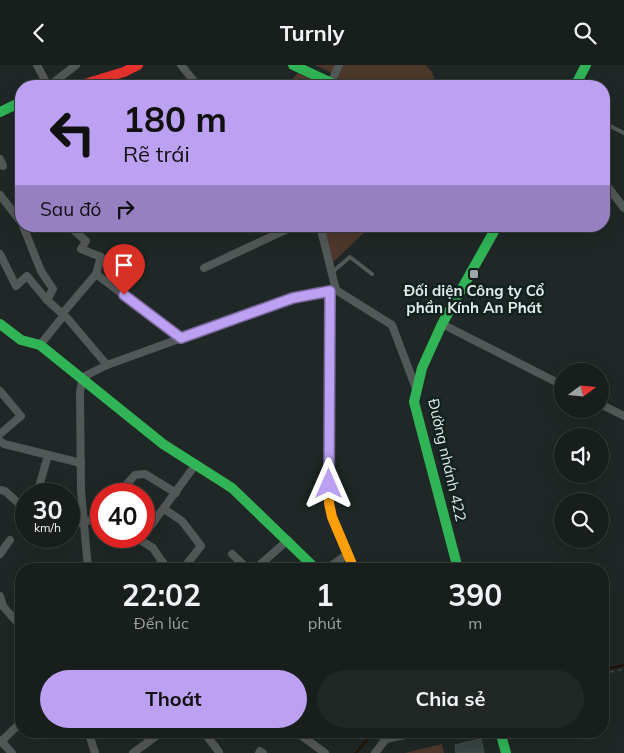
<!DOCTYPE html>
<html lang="vi">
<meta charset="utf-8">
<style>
:root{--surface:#171e1c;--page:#202725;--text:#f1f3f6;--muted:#9ea2a3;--line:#363c3b;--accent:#bca0f2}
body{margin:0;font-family:Mulish,sans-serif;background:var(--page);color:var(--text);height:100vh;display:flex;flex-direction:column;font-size:19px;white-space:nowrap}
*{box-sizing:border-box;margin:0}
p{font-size:16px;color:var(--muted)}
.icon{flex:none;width:28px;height:28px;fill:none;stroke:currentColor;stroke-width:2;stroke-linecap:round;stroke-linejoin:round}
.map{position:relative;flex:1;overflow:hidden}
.side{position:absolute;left:15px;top:498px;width:594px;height:175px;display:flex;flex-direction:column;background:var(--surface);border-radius:20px;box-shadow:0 5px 20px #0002,0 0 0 1px var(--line)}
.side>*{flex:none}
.guide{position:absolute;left:15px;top:15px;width:595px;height:152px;border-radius:20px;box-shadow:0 5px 20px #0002,0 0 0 1px var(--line);background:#bca0f2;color:#111;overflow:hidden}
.needle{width:32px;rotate:74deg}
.fabs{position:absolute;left:554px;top:298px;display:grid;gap:10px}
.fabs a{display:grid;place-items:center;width:55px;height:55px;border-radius:50%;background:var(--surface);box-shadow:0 5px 20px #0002,0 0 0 1px var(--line);font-size:25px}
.speed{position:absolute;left:15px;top:418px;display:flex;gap:10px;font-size:25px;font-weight:700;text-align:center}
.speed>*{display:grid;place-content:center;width:65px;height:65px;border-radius:50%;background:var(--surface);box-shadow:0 5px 20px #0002,0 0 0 1px var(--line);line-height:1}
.speed small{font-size:12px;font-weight:400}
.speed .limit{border:8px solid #d22;background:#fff;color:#111}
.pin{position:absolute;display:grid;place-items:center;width:42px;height:42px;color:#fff;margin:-51px -21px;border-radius:50% 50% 50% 0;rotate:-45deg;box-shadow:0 0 5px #0007}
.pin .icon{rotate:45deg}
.me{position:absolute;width:55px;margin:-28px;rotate:0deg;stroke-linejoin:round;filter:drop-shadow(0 0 4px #0008)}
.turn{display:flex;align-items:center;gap:18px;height:105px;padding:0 25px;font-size:22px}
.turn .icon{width:65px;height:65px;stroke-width:2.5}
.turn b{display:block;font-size:35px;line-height:42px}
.then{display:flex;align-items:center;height:48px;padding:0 25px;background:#0003;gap:10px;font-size:19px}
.eta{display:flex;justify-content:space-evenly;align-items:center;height:85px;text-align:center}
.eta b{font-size:30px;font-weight:700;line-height:35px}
.button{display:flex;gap:10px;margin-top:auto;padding:10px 25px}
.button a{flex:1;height:58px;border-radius:30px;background:var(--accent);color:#111;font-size:20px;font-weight:700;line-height:58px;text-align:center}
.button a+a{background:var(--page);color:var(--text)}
header{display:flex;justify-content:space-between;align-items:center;height:65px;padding:0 25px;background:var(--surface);font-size:22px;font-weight:700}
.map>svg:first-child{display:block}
.green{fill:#4e382b}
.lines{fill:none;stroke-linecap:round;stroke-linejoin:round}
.stream{stroke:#280f03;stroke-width:2}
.building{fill:#364442;stroke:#48504e}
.path{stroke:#535957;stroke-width:1;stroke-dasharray:4 4;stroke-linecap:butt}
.lane{stroke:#525857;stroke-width:4}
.street{stroke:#525857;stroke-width:8}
.fast{stroke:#30b455;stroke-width:10}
.slow{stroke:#ff9f0a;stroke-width:10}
.jam{stroke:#e5322d;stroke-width:10}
.route-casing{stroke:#7a689d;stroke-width:12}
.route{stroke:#bca0f2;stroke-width:9}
.poi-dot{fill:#9da7a5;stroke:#11221e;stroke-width:2}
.labels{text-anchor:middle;stroke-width:5;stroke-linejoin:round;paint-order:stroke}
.poi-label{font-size:15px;font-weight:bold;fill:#e1ebe9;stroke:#11221e}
.street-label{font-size:15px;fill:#e1ebe9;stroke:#11221e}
</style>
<header><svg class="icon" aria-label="back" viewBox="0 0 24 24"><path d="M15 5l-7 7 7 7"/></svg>Turnly<svg class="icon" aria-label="search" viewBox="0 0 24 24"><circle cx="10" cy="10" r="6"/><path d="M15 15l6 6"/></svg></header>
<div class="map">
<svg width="624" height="688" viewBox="0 0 624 688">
<rect width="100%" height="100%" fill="#1f2826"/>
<g class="green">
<path d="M315,0h111l6,7 4,13 -83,1 -15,-8 -2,-3z"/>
<path d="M298,8l27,13h-39z"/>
<path d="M323,161h48l-40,38z"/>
<path d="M442,679l2,9h-39z"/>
</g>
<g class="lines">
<g class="stream">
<path d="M602,605l22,-5"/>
<path d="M356,688l15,-18 6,-4"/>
</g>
</g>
<path class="building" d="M481,674l3,14h-28l-1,-8z"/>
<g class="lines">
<path class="path" d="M602,609l22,-5"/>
<g class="lane">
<path d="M604,58l20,10"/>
<path d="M331,208l19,-16 22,17"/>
</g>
<g class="street">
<path d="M37,0l11,21"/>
<path d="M181,0l17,21"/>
<path d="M331,18l8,-18"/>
<path d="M49,21l27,-21"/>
<path d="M0,94l3,7"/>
<path d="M604,117l20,26"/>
<path d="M0,130l21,27"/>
<path d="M23,161l18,45 12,18 -6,11 21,19 39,46"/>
<path d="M320,161l16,64 56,35 25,66"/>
<path d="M0,189l16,32 11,-10 20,24"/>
<path d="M204,203l90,-42"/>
<path d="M96,209l85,64"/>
<path d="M62,249l34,-40 5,-17 -20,-8 5,-8 -17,-15"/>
<path d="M442,259l120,61"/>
<path d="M40,280l24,-30"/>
<path d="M0,326l21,25 -21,18"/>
<path d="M600,339l24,12"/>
<path d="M0,376l4,3 77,19"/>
<path d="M0,425l5,1 21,19"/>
<path d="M37,429l11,-39"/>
<path d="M118,429l17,-19 10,-1 31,19"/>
<path d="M164,444l18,12 19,25 -18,23"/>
<path d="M69,460l32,-7"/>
<path d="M144,470l52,-71"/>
<path d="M134,471l19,12 14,21"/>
<path d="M0,489l10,-14"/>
<path d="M232,489l16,15"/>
<path d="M88,504l-7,-79 -1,-98 3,-15 24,-12 186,-67 43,-8"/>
<path d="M152,504l11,-7"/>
<path d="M255,504l33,-29"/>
<path d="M326,504l22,-15"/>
<path d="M0,531l3,10 12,14"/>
<path d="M19,610l2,2"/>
<path d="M88,666l7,22"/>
<path d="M203,666l16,21"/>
<path d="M295,666l30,22"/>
<path d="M0,675l12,13"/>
<path d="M2,676l19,-19"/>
<path d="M133,688l30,-22"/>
<path d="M259,688l1,-2 3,2"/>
<path d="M375,688l11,-14 38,-8"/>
</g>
<g class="fast">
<path d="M293,0l45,21"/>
<path d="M575,21l11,-21"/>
<path d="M0,47l21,-10"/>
<path d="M0,259l21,16 19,5 123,99 69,44 84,81"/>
<path d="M458,504l-44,-167 8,-34 20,-44 55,-98"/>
<path d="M500,666l6,22"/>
</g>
<path class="slow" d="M330,226l-1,212 3,14 22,52"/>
<path class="jam" d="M78,21l46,-14 14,-7"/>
</g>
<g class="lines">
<g class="route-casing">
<path id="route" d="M124,230l57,43 112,-40 37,-7 -1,193"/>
</g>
<use href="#route" class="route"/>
</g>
<rect class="poi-dot" x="469" y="204" width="10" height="10" rx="2.5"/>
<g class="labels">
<g class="poi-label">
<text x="474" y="231">Đối diện Công ty Cổ<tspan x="474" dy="17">phần Kính An Phát</tspan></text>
</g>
<g class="street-label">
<text transform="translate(447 395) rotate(77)" y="5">Đường nhánh 422</text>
</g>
</g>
</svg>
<div class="fabs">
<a><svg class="needle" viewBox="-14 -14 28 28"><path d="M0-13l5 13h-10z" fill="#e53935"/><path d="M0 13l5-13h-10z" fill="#9ea2a3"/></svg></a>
<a><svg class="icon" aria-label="sound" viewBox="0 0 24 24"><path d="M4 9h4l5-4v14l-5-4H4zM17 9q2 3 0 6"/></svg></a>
<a><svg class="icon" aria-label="search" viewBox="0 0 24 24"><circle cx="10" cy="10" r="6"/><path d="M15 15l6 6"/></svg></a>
</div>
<div class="speed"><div>30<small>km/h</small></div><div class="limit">40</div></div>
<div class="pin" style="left:124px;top:230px;background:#d93025"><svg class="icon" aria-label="arrive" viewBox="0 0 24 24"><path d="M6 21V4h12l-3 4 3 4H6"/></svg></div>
<svg class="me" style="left:329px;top:419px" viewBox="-20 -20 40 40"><path d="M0-17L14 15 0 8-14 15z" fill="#bca0f2" stroke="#fff" stroke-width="4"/></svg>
<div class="guide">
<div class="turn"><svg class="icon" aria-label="left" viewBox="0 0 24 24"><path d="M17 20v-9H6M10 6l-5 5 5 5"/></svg><div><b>180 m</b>Rẽ trái</div></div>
<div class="then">Sau đó<svg class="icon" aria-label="right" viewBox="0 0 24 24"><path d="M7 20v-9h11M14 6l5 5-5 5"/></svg></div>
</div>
<section class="side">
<div class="eta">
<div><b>22:02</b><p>Đến lúc</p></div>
<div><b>1</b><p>phút</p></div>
<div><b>390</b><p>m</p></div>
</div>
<div class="button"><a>Thoát</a><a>Chia sẻ</a></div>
</section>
</div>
